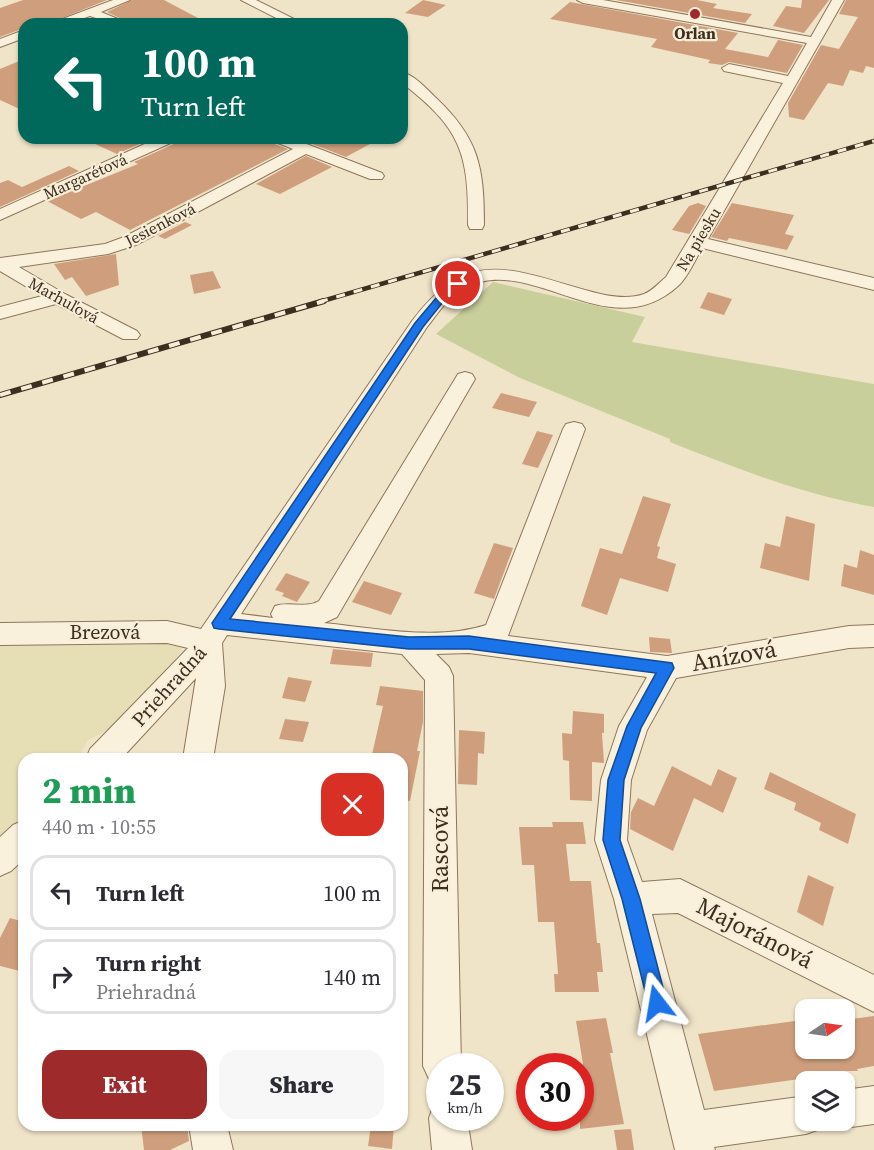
<!DOCTYPE html>
<meta charset="utf-8">
<style>
:root{--surface:#fff;--page:#f7f7f7;--text:#2b2b33;--muted:#7c7c81;--line:#e1e1e2;--accent:#9e2a2b}
body{margin:0;font-family:"Source Serif 4",serif;background:var(--page);color:var(--text);height:100vh;display:flex;flex-direction:column;font-size:22px;white-space:nowrap}
*{box-sizing:border-box;margin:0}
p{font-size:20px;color:var(--muted)}
.icon{flex:none;width:33px;height:33px;fill:none;stroke:currentColor;stroke-width:2;stroke-linecap:round;stroke-linejoin:round}
.map{position:relative;flex:1;overflow:hidden}
.panel{position:absolute;left:18px;top:753px;width:390px;height:378px;display:flex;flex-direction:column;background:var(--surface);border-radius:18px;box-shadow:0 2px 4px #0004}
.panel>*{flex:none}
.top-card{position:absolute;left:18px;top:18px;width:390px;height:126px;border-radius:18px;box-shadow:0 2px 4px #0004;background:#00695c;color:#fff;overflow:hidden}
.needle{width:39px;rotate:77deg}
.tools{position:absolute;left:795px;top:999px;display:grid;gap:12px}
.tools a{display:grid;place-items:center;width:60px;height:60px;border-radius:12px;background:var(--surface);box-shadow:0 2px 4px #0004;font-size:30px}
.speed{position:absolute;left:426px;top:1053px;display:flex;gap:12px;font-size:30px;font-weight:700;text-align:center}
.speed>*{display:grid;place-content:center;width:78px;height:78px;border-radius:50%;background:var(--surface);box-shadow:0 2px 4px #0004;line-height:1}
.speed small{font-size:15px;font-weight:400}
.speed .limit{border:9px solid #d22;background:#fff;color:#111}
.pin{position:absolute;display:grid;place-items:center;width:51px;height:51px;color:#fff;margin:-26px;border:3px solid #fff;border-radius:50%;box-shadow:0 2px 6px #0007}
.me{position:absolute;width:66px;margin:-33px;rotate:346deg;stroke-linejoin:round;filter:drop-shadow(0 0 4px #0008)}
.turn{display:flex;align-items:center;gap:21px;height:126px;padding:0 24px;font-size:27px}
.turn .icon{width:78px;height:78px;stroke-width:2.5}
.turn b{display:block;font-size:42px;line-height:51px}
.round{display:grid;place-items:center;flex:none;width:63px;height:63px;border-radius:18px;background:var(--page)}
.summary{display:flex;align-items:center;justify-content:space-between;height:102px;padding:0 24px}
h1{font-size:36px;font-weight:800;line-height:45px;color:#1e9e55}
.action{display:flex;gap:12px;margin-top:auto;padding:12px 24px}
.action a{flex:1;height:69px;border-radius:18px;background:var(--accent);color:#fff;font-size:24px;font-weight:800;line-height:69px;text-align:center}
.action a+a{background:var(--page);color:var(--text)}
ul{padding:0;list-style:none}
li{display:flex;align-items:center;gap:18px;height:75px;margin:0 12px 9px;padding:0 12px;border:3px solid var(--line);border-radius:18px}
li div{flex:1}
li b{display:block;font-size:22px}
li em{font-style:normal}
.map>svg:first-child{display:block}
.farmland{fill:#e6deb5}
.green{fill:#c9cf9b}
.building{fill:#cf9f7d}
.lines{fill:none;stroke-linecap:round;stroke-linejoin:round}
.minor-casing{stroke:#8d765c;stroke-width:2}
.minor{fill:#faf1dc;fill-rule:evenodd}
.rail-far1-casing{stroke:#3d2e20;stroke-width:4.5}
.rail-casing{stroke:#3d2e20;stroke-width:6}
.rail-far1{stroke:#f7eed8;stroke-width:3;stroke-dasharray:9;stroke-linecap:butt}
.rail{stroke:#f7eed8;stroke-width:4;stroke-dasharray:11;stroke-linecap:butt}
.route{fill:#1a73e8;stroke:#114b97;stroke-width:1.5}
.poi-dot{fill:#9e2a2b;stroke:#f7eed8;stroke-width:2}
.labels{text-anchor:middle;stroke-width:4.5;stroke-linejoin:round;paint-order:stroke}
.far-poi-label{font-size:16px;font-weight:bold;fill:#3d2e20;stroke:#f7eed8}
.far-street-label{font-size:16px;fill:#3d2e20;stroke:#f7eed8}
.street-label{font-size:20px;fill:#3d2e20;stroke:#f7eed8}
.near-street-label{font-size:24px;fill:#3d2e20;stroke:#f7eed8}
</style>
<div class="map">
<svg width="874" height="1150" viewBox="0 0 874 1150">
<rect width="100%" height="100%" fill="#f0e4c8"/>
<path class="farmland" d="M144,641l28,3 10,5 -23,32 -44,46 -27,13 -11,19h-53v57l-24,24v-195z"/>
<path class="green" d="M493,282l152,35 -13,25 242,42v123c-73,-13 -136,-38 -204,-65v-3l-150,-61 -84,-44z"/>
<g class="building">
<path d="M23,0h84l-60,24h-23v4l-24,9v-29z"/>
<path d="M132,0h32l34,18 -16,6h-50l-25,-12z"/>
<path d="M423,0l23,5 -18,12 -23,-4z"/>
<path d="M616,0h81l20,4 -4,4 39,6 -7,9z"/>
<path d="M802,0h27l-25,33 -31,-7 13,-20 15,2z"/>
<path d="M846,0h28v68l-8,-2 -3,7 -13,-3 -7,16 -15,-3 -24,37 -15,-3 -1,-14 33,-58 18,4 19,-32 -19,-3z"/>
<path d="M570,2l168,31 -13,16 43,8 10,-17 25,5 -16,28 -58,-11 -7,3 -14,-2 2,-3 -59,-13 6,-8 -107,-20z"/>
<path d="M24,59v52l-24,-11v-31z"/>
<path d="M82,138h71l-36,16z"/>
<path d="M179,138h90l3,5 16,6 -158,81 -34,-18 -15,7 -34,-18 91,-37 -4,-2 42,-19z"/>
<path d="M297,138h84l-35,19z"/>
<path d="M306,156l26,11 -52,27 -24,-10z"/>
<path d="M69,166l10,5 -79,36v-24l8,-3 14,7z"/>
<path d="M698,203l8,3 -17,28 -17,-4 17,-24z"/>
<path d="M732,203l62,12 -9,19 9,2 -7,14 -58,-12 -2,3 -16,-4z"/>
<path d="M185,222l7,3 -27,14 -7,-3z"/>
<path d="M116,254l3,31 -33,11 -14,-19 -7,3 -11,-16z"/>
<path d="M213,271l8,17 -27,6 -4,-19z"/>
<path d="M708,292l24,7 -8,16 -24,-7z"/>
<path d="M501,393l36,9 -8,15 -37,-9z"/>
<path d="M537,431l16,4 -15,33 -16,-4z"/>
<path d="M643,496l28,8 -14,42 3,1 -3,11 19,6 -8,28 -48,-14 -13,37 -26,-9 19,-58 22,6z"/>
<path d="M786,516l29,8 -6,57 -49,-13 5,-25 15,4z"/>
<path d="M494,543l19,5 -19,51 -20,-6z"/>
<path d="M860,550l14,5v40l-33,-9 3,-22 13,4z"/>
<path d="M286,573l24,9 -13,20 -15,-6 2,-3 -9,-3z"/>
<path d="M364,581l38,12 -11,22 -39,-13z"/>
<path d="M649,637l21,2 2,14 -22,-1z"/>
<path d="M333,649l40,4 -2,14 -41,-3z"/>
<path d="M288,677l24,4 -7,21 -23,-4z"/>
<path d="M380,686l43,5v31l-6,29h3l-10,50 -8,-1v-41h-31l12,-53 -7,-1z"/>
<path d="M573,711l31,3v19h-2l2,30 -12,-1v39l-22,-1 -1,-39 -6,-1 -1,-27 10,1z"/>
<path d="M285,719l24,3 -6,20 -24,-3z"/>
<path d="M459,730l26,2 -1,22 -6,-1 -1,32 -19,-1z"/>
<path d="M672,766l39,20 7,-17 19,9 -14,35 -29,-15 -21,53 -43,-22 1,-17 7,-14 16,8z"/>
<path d="M770,772l86,42 -8,30 -29,-14 2,-7 -27,-13 2,-7 -32,-14z"/>
<path d="M552,822h31l3,22h-20l4,37h21l6,62h3l3,29h-6l2,20h-44l-1,-18h4l-4,-52h-16l-4,-57h-12l-3,-38h34z"/>
<path d="M808,875l26,12 -11,39 -26,-14z"/>
<path d="M10,918l14,4v50l-24,-6v-28z"/>
<path d="M874,1016v50l-17,3 1,2h-23l1,3 -122,17 -16,-57 104,-14 4,7v21h38v-28z"/>
<path d="M606,1018l7,35h-3l14,71 -44,5v-59h4l-8,-49z"/>
<path d="M141,1125h46l2,16 -19,9h-26z"/>
<path d="M371,1125h23l-2,24 -24,-3z"/>
<path d="M631,1129l3,21h-17l-3,-20z"/>
</g>
<g class="lines">
<g class="minor-casing">
<g id="minor">
<path d="M113,0h17l-29,12 29,12h-17l-23,-8 -23,8h-18z"/>
<path d="M241,0h15l48,24h-16z"/>
<path d="M577,0h26l208,37 21,-37h12l-136,239 166,39v12l-172,-42c-7,12 -14,29 -24,38 -69,63 -147,-34 -213,2 -16,8 -27,25 -38,39l-186,287 32,4 -2,-4 4,-8c14,-5 30,3 44,-5l136,-222 3,-5 7,-2 7,2 3,5 -138,238 -13,6c50,5 114,18 162,2l77,-196 3,-5 8,-2 8,2 3,5 -77,207 159,20 182,-30 25,-1v22l-25,1 -173,30 -29,52 -16,50 -4,60 15,42 38,-3 194,96v37l-196,-99 -26,1 52,196 102,-14v24h17l-3,9 -14,5 -92,13 1,3h-40l-61,-251 -19,-59 6,-60 18,-54 28,-49 -178,-24 -33,1 13,13 4,9 8,390h-21v18l-11,-5 -6,-13 2,-386 -23,-26 -175,-19 -5,8 3,43 -12,73h-30l13,-81 -75,81h-35l4,-10 98,-101 -21,-5 -167,2v-22l167,-2 34,8 211,-308c57,-76 100,-51 177,-30 17,5 38,9 55,3 8,-3 15,-11 22,-17l117,-194 -59,-12 -2,-3 7,-4 59,12 19,-33 -224,-40z"/>
<path d="M24,30v8l-24,9v-8z"/>
<path d="M402,72c12,3 24,16 33,25 44,41 49,70 49,128l-2,4h-12l-2,-4c1,-73 -8,-97 -66,-142z"/>
<path d="M158,138h19l-2,3 -175,79v-11z"/>
<path d="M271,138h20l91,35 2,3 -2,3h-12l-64,-25 -170,91 -28,9 -89,13 46,27 72,37 3,4 -3,4h-14l-67,-35 -56,15v-12l42,-11 -42,-25v-13l105,-14 19,-7 169,-88 -20,-8z"/>
<path d="M24,820v39l-13,12 -11,5v-39l13,-12z"/>
<path d="M874,1086v38l-30,4 -14,-5v-3h14v-30z"/>
<path d="M440,1102v16h27l5,32h-40l-3,-32 5,-14z"/>
<path d="M189,1125h38l6,25h-40z"/>
</g>
</g>
<use href="#minor" class="minor"/>
<g class="rail-far1-casing">
<path id="rail-far1" d="M319,302l555,-161"/>
</g>
<g class="rail-casing">
<path id="rail" d="M0,395l324,-94"/>
</g>
<use href="#rail-far1" class="rail-far1"/>
<use href="#rail" class="rail"/>
</g>
<path class="route" d="M454,282l8,2 -19,18 -20,25 -193,292 179,18 60,-1 203,27 2,5 -33,60 -17,52 -4,60 20,59 27,104 -3,7 -7,3 -6,-3 -3,-7 -26,-104 -19,-59 5,-60 19,-54 29,-53 -187,-24h-60l-190,-20 -5,-1 -2,-5 203,-300 21,-25z"/>
<circle class="poi-dot" cx="695" cy="14" r="6"/>
<g class="labels">
<g class="far-poi-label">
<text x="695" y="39">Orlan</text>
</g>
<g class="far-street-label">
<text transform="translate(85 176) rotate(-24)" y="6">Margarétová</text>
<text transform="translate(160 224) rotate(-27)" y="6">Jesienková</text>
<text transform="translate(698 239) rotate(-59)" y="6">Na piesku</text>
<text transform="translate(64 300) rotate(29)" y="6">Marhuľová</text>
</g>
<g class="street-label">
<text x="105" y="639">Brezová</text>
<text transform="translate(169 686) rotate(-48)" y="7">Priehradná</text>
</g>
<g class="near-street-label">
<text transform="translate(734 656) rotate(-10)" y="8">Anízová</text>
<text transform="translate(440 849) rotate(-90)" y="8">Rascová</text>
<text transform="translate(755 933) rotate(27)" y="8">Majoránová</text>
</g>
</g>
</svg>
<div class="tools">
<a><svg class="needle" viewBox="-14 -14 28 28"><path d="M0-13l5 13h-10z" fill="#e53935"/><path d="M0 13l5-13h-10z" fill="#7c7c81"/></svg></a>
<a><svg class="icon" aria-label="layers" viewBox="0 0 24 24"><path d="M12 4l9 5-9 5-9-5zM3 14l9 5 9-5"/></svg></a>
</div>
<div class="speed"><div>25<small>km/h</small></div><div class="limit">30</div></div>
<div class="pin" style="left:458px;top:284px;background:#d93025"><svg class="icon" aria-label="arrive" viewBox="0 0 24 24"><path d="M6 21V4h12l-3 4 3 4H6"/></svg></div>
<svg class="me" style="left:657px;top:1003px" viewBox="-20 -20 40 40"><path d="M0-17L14 15 0 8-14 15z" fill="#1a73e8" stroke="#fff" stroke-width="4"/></svg>
<div class="top-card">
<div class="turn"><svg class="icon" aria-label="left" viewBox="0 0 24 24"><path d="M17 20v-9H6M10 6l-5 5 5 5"/></svg><div><b>100 m</b>Turn left</div></div>
</div>
<section class="panel">
<div class="summary"><div><h1>2 min</h1><p>440 m · 10:55</p></div><a class="round" style="background:#d93025;color:#fff"><svg class="icon" aria-label="close" viewBox="0 0 24 24"><path d="M6 6l12 12M18 6L6 18"/></svg></a></div>
<ul>
<li><svg class="icon" aria-label="left" viewBox="0 0 24 24"><path d="M17 20v-9H6M10 6l-5 5 5 5"/></svg><div><b>Turn left</b></div><em>100 m</em></li>
<li><svg class="icon" aria-label="right" viewBox="0 0 24 24"><path d="M7 20v-9h11M14 6l5 5-5 5"/></svg><div><b>Turn right</b><p>Priehradná</p></div><em>140 m</em></li>
</ul>
<div class="action"><a>Exit</a><a>Share</a></div>
</section>
</div>
